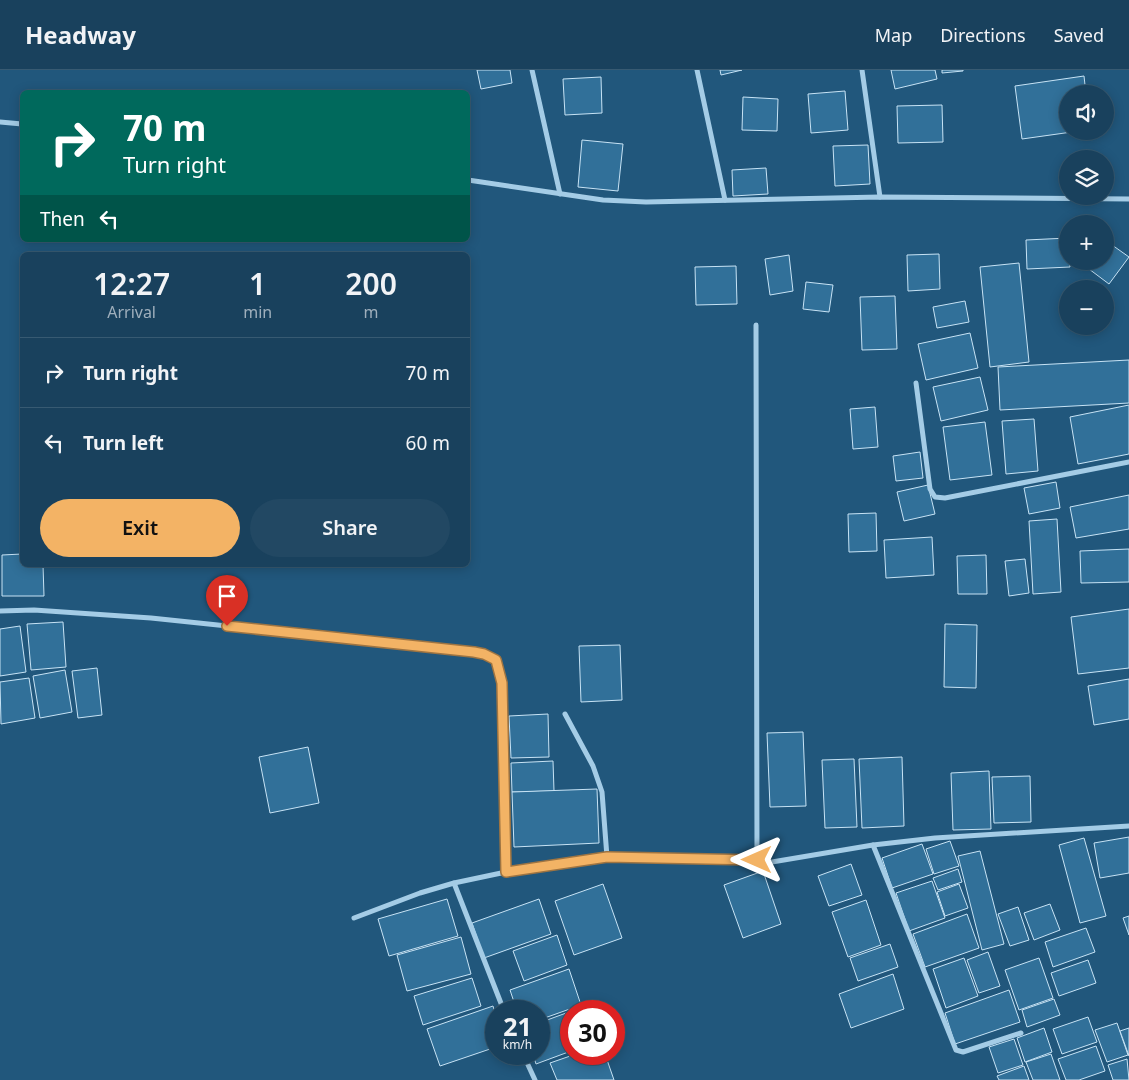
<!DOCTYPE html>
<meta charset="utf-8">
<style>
:root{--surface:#19415d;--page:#224863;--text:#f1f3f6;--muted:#9fafbc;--line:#375a72;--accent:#f3b365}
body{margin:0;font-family:"Noto Sans",sans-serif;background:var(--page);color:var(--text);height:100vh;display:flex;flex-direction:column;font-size:19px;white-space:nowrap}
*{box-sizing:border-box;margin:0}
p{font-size:16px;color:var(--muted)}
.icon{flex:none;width:28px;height:28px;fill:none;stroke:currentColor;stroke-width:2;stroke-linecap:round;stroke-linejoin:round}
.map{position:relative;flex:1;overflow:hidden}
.details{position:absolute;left:20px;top:182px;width:450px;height:315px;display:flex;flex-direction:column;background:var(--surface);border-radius:8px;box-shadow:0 2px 12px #0003,0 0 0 1px var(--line)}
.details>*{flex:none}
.banner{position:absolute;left:20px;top:20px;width:450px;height:152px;border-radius:8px;box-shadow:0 2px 12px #0003,0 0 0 1px var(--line);background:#00695c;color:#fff;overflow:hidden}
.buttons{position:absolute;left:1059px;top:15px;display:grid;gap:10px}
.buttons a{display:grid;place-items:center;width:55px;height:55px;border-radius:50%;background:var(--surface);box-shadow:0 2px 12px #0003,0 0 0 1px var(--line);font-size:25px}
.speed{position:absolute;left:485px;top:930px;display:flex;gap:10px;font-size:25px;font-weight:700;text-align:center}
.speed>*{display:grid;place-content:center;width:65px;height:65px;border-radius:50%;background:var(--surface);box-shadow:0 2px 12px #0003,0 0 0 1px var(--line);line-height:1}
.speed small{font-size:12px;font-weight:400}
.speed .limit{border:8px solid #d22;background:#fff;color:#111}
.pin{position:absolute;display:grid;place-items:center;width:42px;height:42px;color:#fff;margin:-51px -21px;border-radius:50% 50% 50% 0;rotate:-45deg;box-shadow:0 0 5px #0007}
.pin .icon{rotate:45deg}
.me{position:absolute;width:55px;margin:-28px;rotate:270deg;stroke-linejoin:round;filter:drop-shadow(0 0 4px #0008)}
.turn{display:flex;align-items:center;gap:18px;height:105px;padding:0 20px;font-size:22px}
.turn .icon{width:65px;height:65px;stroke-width:2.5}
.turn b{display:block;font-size:35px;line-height:42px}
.then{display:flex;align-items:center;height:48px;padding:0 20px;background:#0003;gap:10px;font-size:19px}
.eta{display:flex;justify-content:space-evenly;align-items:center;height:85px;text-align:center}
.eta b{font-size:30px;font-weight:600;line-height:35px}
.primary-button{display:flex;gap:10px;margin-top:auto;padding:10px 20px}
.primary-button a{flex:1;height:58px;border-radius:30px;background:var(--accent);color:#111;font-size:20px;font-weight:600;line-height:58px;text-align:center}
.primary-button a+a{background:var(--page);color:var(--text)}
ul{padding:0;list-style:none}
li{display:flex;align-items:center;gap:15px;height:70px;padding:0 20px;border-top:1px solid var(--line)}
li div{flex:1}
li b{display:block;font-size:19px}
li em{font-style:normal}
header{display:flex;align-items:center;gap:30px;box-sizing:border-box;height:70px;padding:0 25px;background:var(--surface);border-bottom:1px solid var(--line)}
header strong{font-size:24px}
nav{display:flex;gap:28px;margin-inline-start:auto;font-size:18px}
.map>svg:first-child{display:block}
.building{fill:#317099;stroke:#c7e3f5}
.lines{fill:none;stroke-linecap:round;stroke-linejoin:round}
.minor{stroke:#a4cce6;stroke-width:5}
.route-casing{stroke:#9e7442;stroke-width:12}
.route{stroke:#f3b365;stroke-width:9}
</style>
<header>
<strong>Headway</strong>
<nav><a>Map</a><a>Directions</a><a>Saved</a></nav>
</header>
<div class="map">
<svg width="1129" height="1010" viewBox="0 0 1129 1010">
<rect width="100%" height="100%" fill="#21577c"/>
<g class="building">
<path d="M477,0h33l2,13 -31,6z"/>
<path d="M720,0h22l-21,5z"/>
<path d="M891,0h44l2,9 -42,10z"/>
<path d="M942,0h21v1l-21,2z"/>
<path d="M1084,6l2,18h-18v37h11l-57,8 -7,-53z"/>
<path d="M601,7l1,36 -37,2 -2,-36z"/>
<path d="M845,21l3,39 -37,3 -3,-39z"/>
<path d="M743,27l35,2 -1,32 -35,-1z"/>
<path d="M942,35l1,37 -45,1 -1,-37z"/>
<path d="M582,70l41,4 -5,47 -40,-4z"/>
<path d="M868,75l2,39 -35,2 -2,-40z"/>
<path d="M766,98l2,26 -35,2 -1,-26z"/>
<path d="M1068,168l2,29 -43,2 -1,-29z"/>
<path d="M1105,170l24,17 -20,27 -28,-21 24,-2z"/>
<path d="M939,184l1,35 -32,2 -1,-36z"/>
<path d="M789,185l4,36 -23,4 -5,-36z"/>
<path d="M1019,193l10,99 -39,5 -10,-100z"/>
<path d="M736,196l1,38 -41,1 -1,-38z"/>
<path d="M806,212l27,3 -4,27 -26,-3z"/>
<path d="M895,226l2,53 -35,1 -2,-53z"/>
<path d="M965,231l4,21 -32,6 -4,-21z"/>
<path d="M970,263l8,35 -52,12 -8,-36z"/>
<path d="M1129,290v43l-129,7 -2,-43z"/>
<path d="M980,307l8,33 -47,11 -8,-34z"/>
<path d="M1129,335v49l-51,10 -8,-47z"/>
<path d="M875,337l3,40 -25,2 -3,-40z"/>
<path d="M1034,349l4,52 -32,3 -4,-53z"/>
<path d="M985,352l7,53 -42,5 -7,-53z"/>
<path d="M920,382l3,26 -27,3 -3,-25z"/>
<path d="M1056,412l4,26 -31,6 -5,-26z"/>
<path d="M928,415l7,29 -31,7 -7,-29z"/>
<path d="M1129,425v34l-53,9 -6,-31z"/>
<path d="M876,443l1,38 -28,1 -1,-38z"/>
<path d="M1057,449l4,73 -28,2 -4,-73z"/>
<path d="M932,467l2,38 -48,3 -2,-38z"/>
<path d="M1129,479v33l-48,1 -1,-32z"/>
<path d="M22,484v11h21l1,31h-42v-41z"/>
<path d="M986,485l1,39h-29l-1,-38z"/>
<path d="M1025,489l4,34 -20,3 -4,-35z"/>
<path d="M1129,539v59l-51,6 -7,-57z"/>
<path d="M63,552l3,45 -35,3 -4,-46z"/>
<path d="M945,554l32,1 -1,63 -32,-1z"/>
<path d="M20,556l6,46 -26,4v-47z"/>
<path d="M620,575l2,55 -41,2 -2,-56z"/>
<path d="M97,598l5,47 -24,3 -6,-47z"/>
<path d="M65,600l7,42 -32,6 -7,-42z"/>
<path d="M29,608l6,40 -34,6 -1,-42z"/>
<path d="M1129,609v40l-35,6 -6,-39z"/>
<path d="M548,644l1,43 -38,1 -2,-42z"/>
<path d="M803,662l3,74 -36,1 -3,-74z"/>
<path d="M308,677l11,56 -49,10 -11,-56z"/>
<path d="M902,687l2,69 -42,2 -3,-69z"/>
<path d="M854,689l3,68 -32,1 -3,-68z"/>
<path d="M553,691l1,30 -42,1 -1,-29z"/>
<path d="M989,701l2,58 -38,1 -2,-57z"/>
<path d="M1030,706l1,46 -37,1 -2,-46z"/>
<path d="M597,719l2,54 -85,4 -2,-55z"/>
<path d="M1129,767v36l-29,5 -6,-35z"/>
<path d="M1084,768l22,78 -26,7 -21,-78z"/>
<path d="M950,771l9,25 -25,8 -8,-25z"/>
<path d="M922,774l11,30 -41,14 -10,-30z"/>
<path d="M980,781l24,93 -22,6 -24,-94z"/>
<path d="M851,794l11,31 -33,11 -11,-30z"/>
<path d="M958,799l4,13 -24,8 -5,-12z"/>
<path d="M763,801l18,53 -38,14 -19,-53z"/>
<path d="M932,811l13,37 -36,13 -13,-38z"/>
<path d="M603,814l19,54 -48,17 -19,-54z"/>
<path d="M959,814l9,24 -23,8 -8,-24z"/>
<path d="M447,829l11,37 -69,20 -11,-37z"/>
<path d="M539,829l12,35 -67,24 -12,-35z"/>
<path d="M866,830l15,45 -33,12 -16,-45z"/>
<path d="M1050,834l10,26 -26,10 -10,-27z"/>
<path d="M1018,837l11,33 -19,6 -12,-32z"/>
<path d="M967,844l12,34 -54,19 -12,-33z"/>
<path d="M1129,846v19l-6,-17z"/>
<path d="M1086,858l9,24 -42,15 -8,-25z"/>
<path d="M557,865l10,30 -43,16 -11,-30z"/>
<path d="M461,867l10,37 -64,17 -10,-36z"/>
<path d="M890,874l8,23 -40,14 -8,-23z"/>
<path d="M988,882l12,34 -21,7 -12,-33z"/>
<path d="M964,888l14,38 -32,12 -13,-39z"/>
<path d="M1039,888l14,40 -34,12 -14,-40z"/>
<path d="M1088,890l8,23 -37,13 -8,-23z"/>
<path d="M569,899l12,36 -42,15v-9h-22l-7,-21z"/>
<path d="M893,904l11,35 -53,19 -12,-34z"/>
<path d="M472,908l9,28 -58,19 -9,-29z"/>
<path d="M1009,920l11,32 -65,22 -10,-31z"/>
<path d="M1054,929l6,16 -33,12 -5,-17z"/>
<path d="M588,935l2,6h-19v40l-35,13 -3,-10h6v-31z"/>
<path d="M493,936l3,11v30l-56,19 -13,-37z"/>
<path d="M1088,947l9,25 -35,12 -9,-25z"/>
<path d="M1117,953l11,32 -21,7 -12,-32z"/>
<path d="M1044,958l8,24 -27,10 -8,-24z"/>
<path d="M1129,958v28l-9,-25z"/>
<path d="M1014,969l9,26 -25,8 -9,-26z"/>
<path d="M1096,976l9,25 -26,9h-13l-8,-21z"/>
<path d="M576,984h29l9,26h-57l-7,-17z"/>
<path d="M1051,984l9,26h-27l-7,-18z"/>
<path d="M1127,989l2,21h-16l-5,-15z"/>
<path d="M1024,996l5,14h-30l-2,-4z"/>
</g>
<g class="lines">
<g class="minor">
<path d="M532,0l28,124"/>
<path d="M697,0l28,130"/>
<path d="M862,0l18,127"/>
<path d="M0,52l22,2"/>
<path d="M468,110l135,20 43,2 234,-5 249,2"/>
<path d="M756,255l1,536"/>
<path d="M916,313l14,106 5,8 10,1 184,-36"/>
<path d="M0,541l34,-1 117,8 323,34c20,3 25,11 28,31l4,189"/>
<path d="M565,644l28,52 9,26 5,65"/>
<path d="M873,775l83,205 7,2 58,-19"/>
<path d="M454,813l50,128"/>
<path d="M354,848l66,-25 34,-10 52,-11 101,-15 165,5 101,-17 62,-7 194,-12"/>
<path d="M523,984l12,26"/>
</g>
</g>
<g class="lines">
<g class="route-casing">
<path id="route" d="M227,556l247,26 10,2 12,6 6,23 4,189 101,-15 150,3"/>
</g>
<use href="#route" class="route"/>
</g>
</svg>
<div class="buttons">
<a><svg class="icon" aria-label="sound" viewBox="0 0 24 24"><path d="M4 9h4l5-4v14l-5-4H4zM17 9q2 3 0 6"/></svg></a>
<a><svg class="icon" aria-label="layers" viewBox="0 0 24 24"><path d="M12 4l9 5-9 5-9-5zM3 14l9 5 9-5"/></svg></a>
<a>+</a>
<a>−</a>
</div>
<div class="speed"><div>21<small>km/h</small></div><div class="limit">30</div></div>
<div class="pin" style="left:227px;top:556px;background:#d93025"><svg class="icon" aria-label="arrive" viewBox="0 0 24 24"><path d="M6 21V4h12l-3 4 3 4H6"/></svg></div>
<svg class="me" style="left:757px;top:790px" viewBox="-20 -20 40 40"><path d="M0-17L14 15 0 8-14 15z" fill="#f3b365" stroke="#fff" stroke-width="4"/></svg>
<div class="banner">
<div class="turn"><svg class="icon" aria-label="right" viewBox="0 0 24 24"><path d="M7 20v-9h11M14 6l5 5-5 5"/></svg><div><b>70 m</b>Turn right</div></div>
<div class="then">Then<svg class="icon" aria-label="left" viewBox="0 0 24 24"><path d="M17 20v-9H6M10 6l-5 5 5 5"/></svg></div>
</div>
<section class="details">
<div class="eta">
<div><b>12:27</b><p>Arrival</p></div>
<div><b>1</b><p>min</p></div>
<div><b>200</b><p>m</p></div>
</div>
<ul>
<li><svg class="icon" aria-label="right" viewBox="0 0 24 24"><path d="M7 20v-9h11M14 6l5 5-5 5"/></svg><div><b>Turn right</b></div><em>70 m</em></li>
<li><svg class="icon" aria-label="left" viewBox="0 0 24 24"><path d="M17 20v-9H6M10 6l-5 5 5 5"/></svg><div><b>Turn left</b></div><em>60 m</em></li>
</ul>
<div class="primary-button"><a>Exit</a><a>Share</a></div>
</section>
</div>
